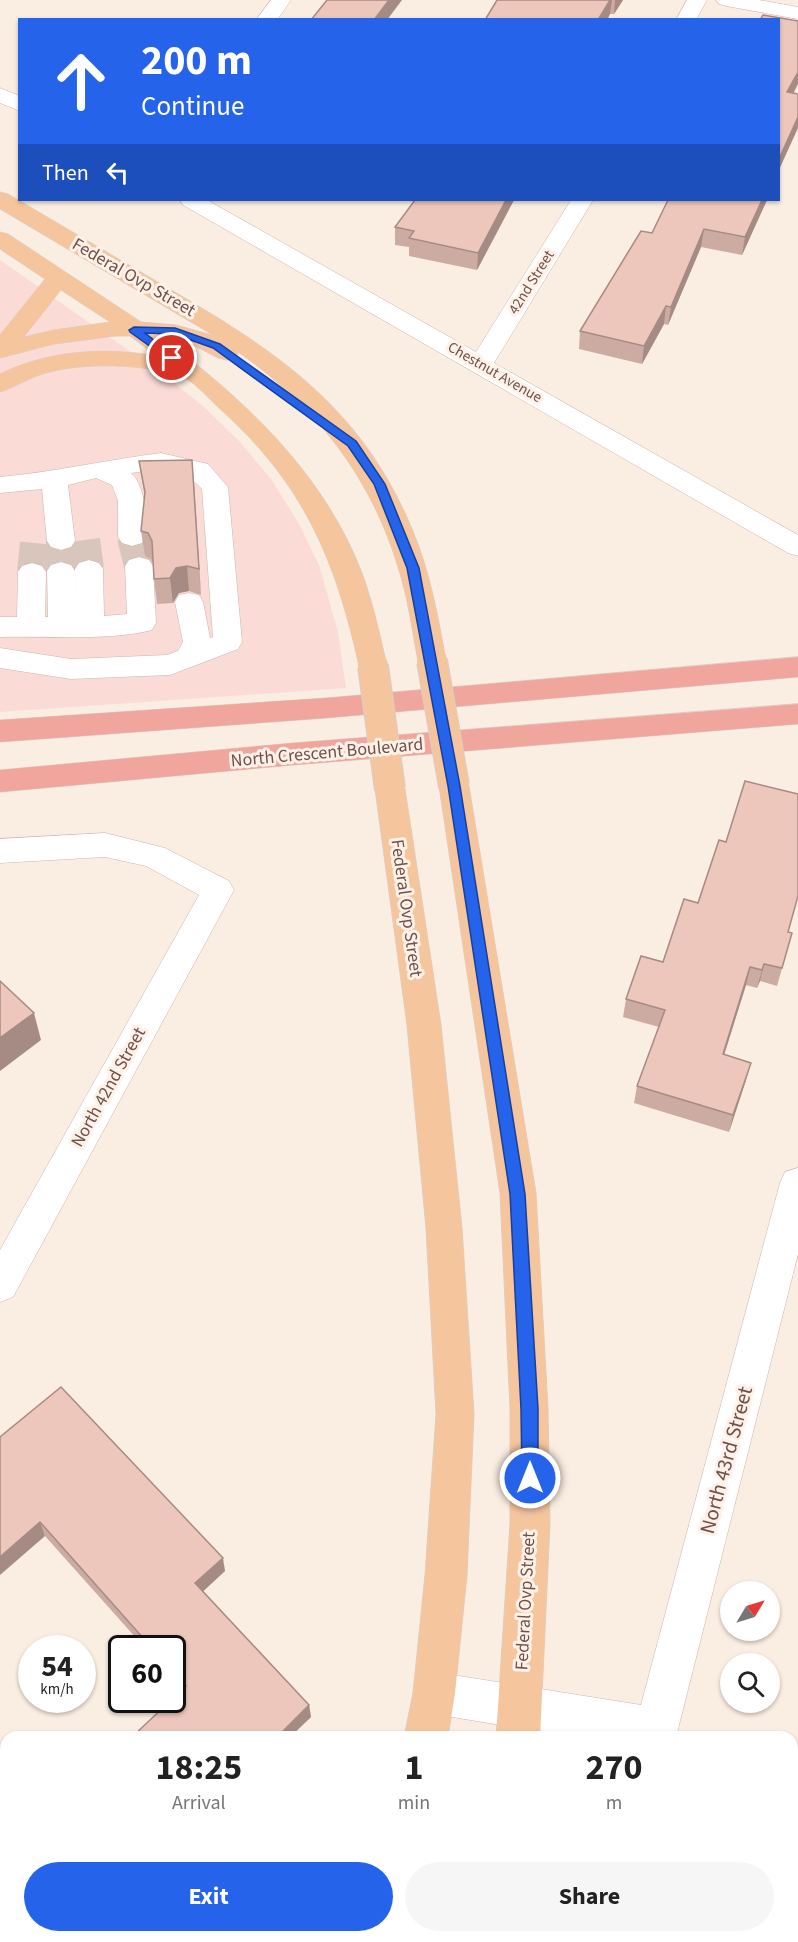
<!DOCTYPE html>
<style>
:root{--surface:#fff;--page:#f6f6f6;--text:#222;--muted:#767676;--accent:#2563eb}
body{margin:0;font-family:"Source Sans 3",sans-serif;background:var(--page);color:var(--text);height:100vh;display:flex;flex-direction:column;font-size:22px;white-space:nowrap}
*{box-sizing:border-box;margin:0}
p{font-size:20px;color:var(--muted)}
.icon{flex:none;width:33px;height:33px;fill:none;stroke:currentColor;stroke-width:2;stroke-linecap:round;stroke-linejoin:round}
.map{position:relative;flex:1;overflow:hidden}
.details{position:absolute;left:0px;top:1731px;width:798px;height:212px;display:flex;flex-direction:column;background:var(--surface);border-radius:18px 18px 0 0;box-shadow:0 2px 4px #0004}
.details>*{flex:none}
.guide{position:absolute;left:18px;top:18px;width:762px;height:183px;border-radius:0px;box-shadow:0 2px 4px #0004;background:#2563eb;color:#fff;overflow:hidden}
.needle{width:39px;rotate:52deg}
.buttons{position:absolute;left:720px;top:1581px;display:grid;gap:12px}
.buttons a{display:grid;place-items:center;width:60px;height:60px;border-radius:50%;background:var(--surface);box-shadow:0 2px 4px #0004;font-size:30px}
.speed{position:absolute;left:18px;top:1635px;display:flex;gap:12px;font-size:30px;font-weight:700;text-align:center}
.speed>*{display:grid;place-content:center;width:78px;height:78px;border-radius:50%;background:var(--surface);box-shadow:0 2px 4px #0004;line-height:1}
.speed small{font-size:15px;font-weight:400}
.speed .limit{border:3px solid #111;border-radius:9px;background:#fff;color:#111}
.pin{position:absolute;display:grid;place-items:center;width:51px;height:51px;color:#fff;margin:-26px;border:3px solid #fff;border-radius:50%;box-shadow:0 2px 6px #0007}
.me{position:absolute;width:66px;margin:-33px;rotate:0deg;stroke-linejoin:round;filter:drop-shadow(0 0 4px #0008)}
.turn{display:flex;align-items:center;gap:21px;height:126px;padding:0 24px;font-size:27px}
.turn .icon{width:78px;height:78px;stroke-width:2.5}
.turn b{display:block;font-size:42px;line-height:51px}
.then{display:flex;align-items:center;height:57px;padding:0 24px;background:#0003;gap:12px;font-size:22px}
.eta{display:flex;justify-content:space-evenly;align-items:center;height:102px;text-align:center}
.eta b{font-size:36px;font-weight:700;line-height:42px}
.cta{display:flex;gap:12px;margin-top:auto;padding:12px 24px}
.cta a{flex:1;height:69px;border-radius:36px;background:var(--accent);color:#fff;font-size:24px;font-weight:700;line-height:69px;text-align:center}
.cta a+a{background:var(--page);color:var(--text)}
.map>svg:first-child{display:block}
.commercial{fill:#fadbd6}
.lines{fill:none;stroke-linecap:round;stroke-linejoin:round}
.minor-tunnel{stroke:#d8c6bc;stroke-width:30;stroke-dasharray:30 15;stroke-linecap:butt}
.minor-casing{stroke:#cdb5ad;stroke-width:1}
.major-casing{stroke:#d7cecd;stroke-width:1}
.highway-casing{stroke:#d7cecd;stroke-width:1}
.minor{fill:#fff;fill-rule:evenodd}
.major{fill:#f5c69e;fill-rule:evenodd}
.highway{fill:#f0a59d;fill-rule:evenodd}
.major-bridge-casing{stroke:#d7cecd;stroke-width:32;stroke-linecap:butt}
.major-bridge{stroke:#f5c69e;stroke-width:30}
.wall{fill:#ccaba2}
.shaded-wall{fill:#a68b84}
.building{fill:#edc7bc;stroke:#a68b84;stroke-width:1.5}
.route{fill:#2563eb;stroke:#184099;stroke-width:1.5}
.labels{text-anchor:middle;stroke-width:6;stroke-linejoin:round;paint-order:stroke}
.far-street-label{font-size:15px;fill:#70514b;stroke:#fef1e8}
.street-label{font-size:18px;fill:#70514b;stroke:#fef1e8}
.near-street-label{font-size:21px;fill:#70514b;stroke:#fef1e8}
</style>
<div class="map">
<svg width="798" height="1942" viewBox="0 0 798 1942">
<rect width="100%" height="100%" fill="#faede2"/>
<path class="commercial" d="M0,260l172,121 33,27 35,34 31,37 28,45 20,41 19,67 8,56 -346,24z"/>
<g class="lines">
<g class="minor-tunnel">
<path d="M132,537l7,29"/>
<path d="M85,540l4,29"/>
<path d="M61,541v30"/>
<path d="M32,572l3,-29"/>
</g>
<g class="minor-casing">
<g id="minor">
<path d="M271,0h20l-14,20h-21z"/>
<path d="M687,0h20l-11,20h-20z"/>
<path d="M716,0h43l39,7v12l-72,-13 -7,-2z"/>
<path d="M0,88l20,8v15l-20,-8z"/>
<path d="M180,200h27l269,152 95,-152h22l-99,163 304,172v21l-10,-3 -605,-348z"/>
<path d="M161,453l47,11 20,23 14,155 -4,7 -68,26 -99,4 -71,-11v-20l71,11 96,-4 11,-4 5,-9 -8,-40 4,-7 10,-2 10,2 4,7 7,36 3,-1 -11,-148c-21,-23 -42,-20 -71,-16 14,11 20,56 11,70l-10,3 -10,-3 -4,-6v-36l-6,-16 -16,-7 -28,7 7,56 -4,6 -10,3 -10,-3 -4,-6 -5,-52 -42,4v-16c54,-5 107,-17 161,-24z"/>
<path d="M139,557l10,3 4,6 3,57 -4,7c-41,11 -109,6 -152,7v-20h17l1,-45 4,-6 10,-3 10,3 4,6 -1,45h3l-1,-46 4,-6 10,-3 10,3 4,6 1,32 -1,-34 4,-6 10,-3 10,3 4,6 1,47 23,-2 -2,-48 4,-6z"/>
<path d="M105,833l60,15 64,33 5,9 -221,407 -13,5v-52l199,-355 -53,-29 -41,-9 -105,6v-24z"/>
<path d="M798,1168v86l-122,483h-103l-139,-23 -15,-6 -6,-15 6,-15 15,-6 207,33 139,-522 5,-11z"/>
<path d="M586,1936h46l-1,6h-46z"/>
</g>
</g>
<g class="major-casing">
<g id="major">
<path d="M0,192l8,2c51,30 102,60 153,90 112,65 199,120 251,245 18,42 26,87 34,132l-4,7 -10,3 -10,-3 -4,-7c-6,-31 -10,-63 -20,-94 -27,-90 -83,-162 -160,-215l-2,6 -9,2 -9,-2 -23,-12 -31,-7c83,63 160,135 198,234 11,30 18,62 25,93l-4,7 -10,3 -10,-3 -4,-7c-24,-108 -56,-183 -140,-258 -11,-10 -25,-27 -38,-32 -37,-12 -97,-14 -135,-3 -16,4 -30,14 -46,19v-18c49,-24 104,-27 157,-18l-27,-20h-15l-61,8 -54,14v-23l45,-56 -45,-30v-17l8,2 133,88 35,3 36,10 11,6 -223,-132zM61,290l49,32 -56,8 -30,7z"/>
<path d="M454,775l11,3 4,8 67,407 12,216 2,115 -10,213h-44l14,-213v-115l-10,-216 -61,-407 4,-8z"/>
<path d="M390,778l11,3 4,8 36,236 21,203 12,186 -7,161 -12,118 -7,44h-44l9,-44 12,-118 11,-161 -10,-186 -19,-203 -32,-236 4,-8z"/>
<path d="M0,1802l6,2v49l-6,-2z"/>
<path d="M71,1936h91l2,6h-91z"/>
<path d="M251,1936h56l-2,6h-56z"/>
<path d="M360,1936h46l-1,6h-46z"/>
<rect x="494" y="1936" width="46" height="6"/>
</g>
</g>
<g class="highway-casing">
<g id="highway">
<path d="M798,657v20l-472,41 -326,24v-22l326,-22z"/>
<path d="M798,704v20l-505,41 -293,27v-22l293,-27z"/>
</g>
</g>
<use href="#minor" class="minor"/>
<use href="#major" class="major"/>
<use href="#highway" class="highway"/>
<g class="major-bridge-casing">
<g id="major-bridge">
<path d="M432,661l22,125"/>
<path d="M373,666l17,123"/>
</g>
</g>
<use href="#major-bridge" class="major-bridge"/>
</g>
<g class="wall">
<path d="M497,0h126l-9,14h-4l-3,6h-122z"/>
<path d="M415,200h99l-37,70 -68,-14v-9l-14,-2v-18z"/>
<path d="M668,200h99l-25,55 -41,-8 -33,78 -4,-1 -22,40 -63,-15 1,-18 72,-98z"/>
<path d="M192,460l2,25 7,110 -12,-4 -10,2 -6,10 -16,1 -3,-25 -1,-17 -2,-3 -6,-3 -4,-25 4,-33 -6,-37z"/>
<path d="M698,903l94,30 -15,53 -17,-5 -3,7 -11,-3 -22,70 22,25 -17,52 -95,-29 3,-17 22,-59 -36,-10 3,-18 37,-37z"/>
<path d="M0,1437l225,134 -22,20 106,114 2,12 -21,20h-158l50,-47 -10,-11v-31h-27l-100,-112z"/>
<path d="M701,1936h91l6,6h-99z"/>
</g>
<g class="shaded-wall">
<path d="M389,0h13l-15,20h-13z"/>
<path d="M610,0h2l-2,14 -3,6h-9z"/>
<path d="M615,0h8l-9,14z"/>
<path d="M798,72v12l-13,26 2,-18z"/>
<path d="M798,117v11l-20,44v-11z"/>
<path d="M506,200h8l-37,70 1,-17z"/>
<path d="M762,200h5l-25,55 3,-18z"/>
<path d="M704,229l-3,18 -33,78 3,-18z"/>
<path d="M666,306l-2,18 -22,40 2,-18z"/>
<path d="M192,460l2,25 7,110 -2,-26z"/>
<path d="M187,566l2,25 -10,2 -6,10 -3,-25 6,-10z"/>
<path d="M764,964l-4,17 -3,7 5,-18z"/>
<path d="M750,967l-4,18 -27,86 4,-17z"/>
<path d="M34,1013l7,27 -41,31v-33z"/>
<path d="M751,1063l-5,17 -17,52 4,-17z"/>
<path d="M40,1522l5,14 -45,39v-18z"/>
<path d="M223,1558l2,13 -27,25 -3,-13z"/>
<path d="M309,1705l2,12 -21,20h-13z"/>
</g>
<g class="building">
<path d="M327,0h62l-15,20h-63z"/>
<path d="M497,0h113l-12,20h-113z"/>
<path d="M763,15l35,6v51l-11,20 11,2v23l-20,44v-141h-18z"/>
<path d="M415,200h91l-28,53 -69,-15 5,-7 -19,-4z"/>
<path d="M668,200h94l-17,37 -41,-8 -33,78 -5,-1 -22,40 -64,-15 61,-100 11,2z"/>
<path d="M192,460l7,109 -12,-3 -11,2 -6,10 -16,1 -2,-38 -4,-8 -7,-2 4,-39 -6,-31z"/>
<path d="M745,781l53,13v102l-10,36 4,1 -10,35 -18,-4 -2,6 -12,-3 -27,87 28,9 -18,52 -96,-29 28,-76 -39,-11 15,-43 22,6 21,-63 14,4 21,-63 7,2z"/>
<path d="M0,981l34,32 -34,25z"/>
<path d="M61,1387l162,171 -28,25 114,122 -32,32h-145l54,-51 -14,-15v-23h-20l-112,-126 -40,35v-120z"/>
<path d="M792,1881l6,3v58h-94l1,-6h87z"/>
</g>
<path class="route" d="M134,327l41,1 45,16 136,97 29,43 34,84 41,218 65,408 13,215v69l-2,6 -6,2 -6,-2 -2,-6 -1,-69 -11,-215 -62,-408 -41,-218 -33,-84 -26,-38 -135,-98 -39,-14 -29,-1 32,25 -8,2 -39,-28 -1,-2z"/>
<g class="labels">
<g class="far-street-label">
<text transform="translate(531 282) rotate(-58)" y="5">42nd Street</text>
<text transform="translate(495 372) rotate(30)" y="5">Chestnut Avenue</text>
</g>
<g class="street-label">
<text transform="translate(134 277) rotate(30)" y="6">Federal Ovp Street</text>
<text transform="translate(327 752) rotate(-5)" y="6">North Crescent Boulevard</text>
<text transform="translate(407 908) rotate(82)" y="6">Federal Ovp Street</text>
<text transform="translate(108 1087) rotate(-61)" y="6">North 42nd Street</text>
<text transform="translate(525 1601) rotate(-87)" y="6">Federal Ovp Street</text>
</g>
<g class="near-street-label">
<text transform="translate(726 1460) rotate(-75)" y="7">North 43rd Street</text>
</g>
</g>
</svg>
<div class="buttons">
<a><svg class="needle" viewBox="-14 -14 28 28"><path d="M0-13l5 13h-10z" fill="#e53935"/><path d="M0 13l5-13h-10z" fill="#767676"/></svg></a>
<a><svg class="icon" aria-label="search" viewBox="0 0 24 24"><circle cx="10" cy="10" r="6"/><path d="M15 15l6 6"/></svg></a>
</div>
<div class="speed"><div>54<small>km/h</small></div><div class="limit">60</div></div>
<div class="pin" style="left:172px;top:358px;background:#d93025"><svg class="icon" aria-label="arrive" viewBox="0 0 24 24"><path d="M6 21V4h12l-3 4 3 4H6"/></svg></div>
<svg class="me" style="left:530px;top:1478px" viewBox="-20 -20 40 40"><circle r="17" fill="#2563eb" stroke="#fff" stroke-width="3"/><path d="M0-11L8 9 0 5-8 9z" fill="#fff"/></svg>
<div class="guide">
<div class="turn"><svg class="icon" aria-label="ahead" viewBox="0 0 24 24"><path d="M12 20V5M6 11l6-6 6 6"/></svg><div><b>200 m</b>Continue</div></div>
<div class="then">Then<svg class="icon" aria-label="left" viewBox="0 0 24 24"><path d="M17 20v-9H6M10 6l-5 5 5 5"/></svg></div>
</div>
<section class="details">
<div class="eta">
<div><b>18:25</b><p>Arrival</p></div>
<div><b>1</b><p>min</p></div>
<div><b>270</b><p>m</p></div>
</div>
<div class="cta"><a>Exit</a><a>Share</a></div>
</section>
</div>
